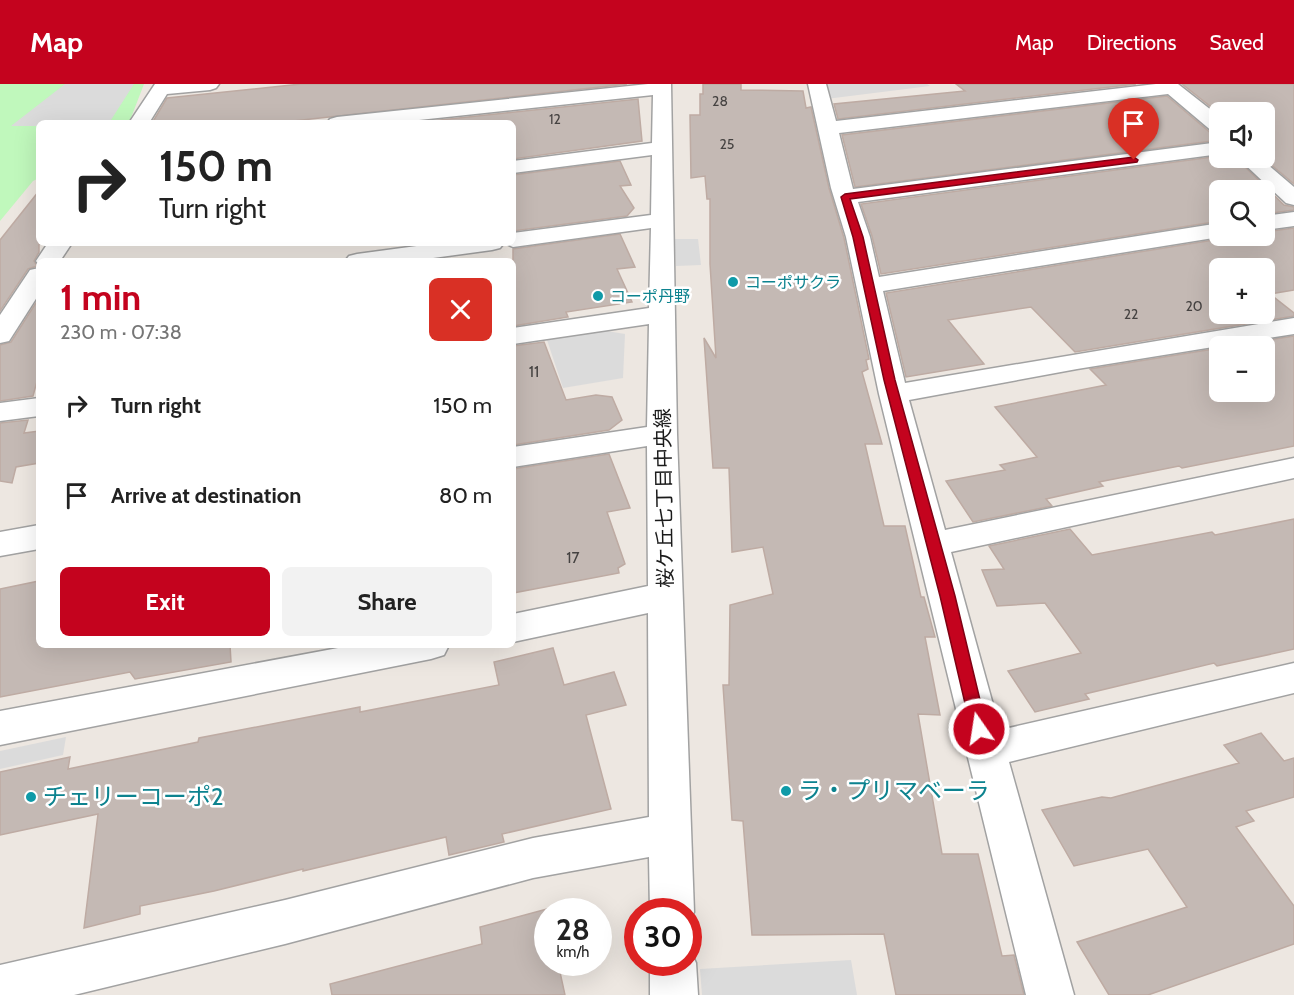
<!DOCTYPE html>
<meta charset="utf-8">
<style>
:root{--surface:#fff;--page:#f2f2f2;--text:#222;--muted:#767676;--accent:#c4031e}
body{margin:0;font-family:Cabin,"Noto Sans JP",sans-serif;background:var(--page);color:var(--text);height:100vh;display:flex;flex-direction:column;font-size:22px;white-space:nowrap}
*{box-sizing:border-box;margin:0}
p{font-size:20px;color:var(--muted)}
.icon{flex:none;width:33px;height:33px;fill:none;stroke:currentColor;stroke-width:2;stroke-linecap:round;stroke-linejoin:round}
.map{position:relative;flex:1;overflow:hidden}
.details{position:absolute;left:36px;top:174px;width:480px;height:390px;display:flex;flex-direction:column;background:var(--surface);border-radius:9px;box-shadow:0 6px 24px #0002}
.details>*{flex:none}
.top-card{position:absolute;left:36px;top:36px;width:480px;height:126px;border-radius:9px;box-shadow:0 6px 24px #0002;background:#fff;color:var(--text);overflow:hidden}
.fabs{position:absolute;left:1209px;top:18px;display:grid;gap:12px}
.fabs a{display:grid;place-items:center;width:66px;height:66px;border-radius:9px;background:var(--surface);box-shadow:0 6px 24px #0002;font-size:30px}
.speed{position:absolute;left:534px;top:814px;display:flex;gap:12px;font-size:30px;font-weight:700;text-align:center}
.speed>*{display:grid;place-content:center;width:78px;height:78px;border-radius:50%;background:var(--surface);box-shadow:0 6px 24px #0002;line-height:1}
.speed small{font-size:15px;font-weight:400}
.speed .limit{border:9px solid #d22;background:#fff;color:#111}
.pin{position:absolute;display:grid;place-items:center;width:51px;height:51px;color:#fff;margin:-62px -26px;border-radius:50% 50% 50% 0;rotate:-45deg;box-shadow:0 0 6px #0007}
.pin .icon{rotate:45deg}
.me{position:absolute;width:66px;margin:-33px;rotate:347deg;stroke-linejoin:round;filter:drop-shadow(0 0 4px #0008)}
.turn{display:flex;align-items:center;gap:21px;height:126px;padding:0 24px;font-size:27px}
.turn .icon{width:78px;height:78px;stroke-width:2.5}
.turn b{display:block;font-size:42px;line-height:51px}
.round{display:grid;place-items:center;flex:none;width:63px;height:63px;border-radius:9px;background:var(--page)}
.headline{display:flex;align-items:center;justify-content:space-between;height:102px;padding:0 24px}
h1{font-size:36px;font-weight:700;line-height:45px;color:var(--accent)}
.action{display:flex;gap:12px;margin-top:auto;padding:12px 24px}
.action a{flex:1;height:69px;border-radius:9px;background:var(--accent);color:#fff;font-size:24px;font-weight:700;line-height:69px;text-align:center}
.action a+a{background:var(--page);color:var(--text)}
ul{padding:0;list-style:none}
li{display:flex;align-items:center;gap:18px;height:90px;padding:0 24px}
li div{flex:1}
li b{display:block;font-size:22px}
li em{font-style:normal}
header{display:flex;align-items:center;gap:36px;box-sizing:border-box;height:84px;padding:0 30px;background:var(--accent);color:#fff}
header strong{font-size:28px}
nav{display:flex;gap:33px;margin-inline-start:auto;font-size:21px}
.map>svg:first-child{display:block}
.park{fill:#c0f8bc}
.parking{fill:#dbdbdb}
.building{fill:#c4b9b4;stroke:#beaba3;stroke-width:1.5;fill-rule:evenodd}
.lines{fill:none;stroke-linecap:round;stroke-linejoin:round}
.street-casing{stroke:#a2a2a2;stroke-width:3}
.street{fill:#fff;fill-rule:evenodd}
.route{fill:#c4031e;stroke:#7f0214;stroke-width:1.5}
.culture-dot{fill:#0f9aa8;stroke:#fff;stroke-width:2}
.labels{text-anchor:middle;stroke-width:5;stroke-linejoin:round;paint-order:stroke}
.far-number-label{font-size:14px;fill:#454241}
.far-culture-label{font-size:16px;fill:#0d838f;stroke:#fff;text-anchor:start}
.number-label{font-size:16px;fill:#454241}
.street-label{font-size:20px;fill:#1b1b1b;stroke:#fff}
.near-culture-label{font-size:24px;fill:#0d838f;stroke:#fff;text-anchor:start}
</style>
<header>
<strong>Map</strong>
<nav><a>Map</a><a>Directions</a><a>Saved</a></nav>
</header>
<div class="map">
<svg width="1294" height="911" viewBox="0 0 1294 911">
<rect width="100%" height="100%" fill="#ede7e1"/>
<path class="park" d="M0,0h144l-15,39h-90v55l-6,3 -33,40z"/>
<g class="parking">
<path d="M65,0h69l-25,39h-70v3h-28z"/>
<path d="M824,0h103l3,2 -104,13z"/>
<path d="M674,155h24l3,26 -25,1z"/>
<path d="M601,246l24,4 -2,44 -60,10 -16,-48z"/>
<path d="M66,653l-3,18 -63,14v-18z"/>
<path d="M851,876l6,35h-155l-2,-26z"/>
</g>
<g class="building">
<path d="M301,0h326l-352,39h-123l15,-25z"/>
<path d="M703,0h38v6l62,1 3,17 5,-1 18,81 15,50 25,121 -3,1 2,9 -6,3 20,72h-17l19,82h21l16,71h3l11,40h-10l15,78 -22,-1 24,140h36l24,102 12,-1 10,40h-128l-12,-61 -132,1 -9,-114 -11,-1 -9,-135h6l1,-80 43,-11 -10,-47 -31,5 -3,-84h-16l-9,-130 12,20 -6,-94v-65h-3l-2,-23 -14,2 -1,-63h10v-21h3z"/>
<path d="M956,0h180l-298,35 -4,-15 131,-13z"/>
<path d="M1182,0h112v100l-31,-26 1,-46 -44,2z"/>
<path d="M1167,12l45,38 8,2v4l-365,47 -13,-52z"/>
<path d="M638,15l4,42 -129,18v-36h-101z"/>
<path d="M1220,72l16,2 48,47 10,2v3l-30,4v-24h-44v31l-339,53 -9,-38 -11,-32z"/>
<path d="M620,77l11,24 -11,1 14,22 -7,8 -114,15v-56z"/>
<path d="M39,107v61l-5,9 3,5 -9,3 -28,42v-71z"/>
<path d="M1294,144v62l-24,4 24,19v3l-219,36 -44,-45 -83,13 36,44 -78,13 -20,-84 340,-55 2,-2h36v-4zM1220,184h44v46h-44z"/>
<path d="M620,150l15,33 -18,2 15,33 -66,10 2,5 -55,9v-77z"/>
<path d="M39,214v76l-6,22 -33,5v-56l11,-3z"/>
<path d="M1294,252v110l-112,22 -3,-2 -80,16 4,4 -57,13 6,7 -79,16 -27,-41 59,-11 -5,-5 37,-8 -42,-50 111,-22 -16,-16 130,-21v44h44v-46h-33z"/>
<path d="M544,258l22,58 30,-5 16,2 10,23 -13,10 -96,15v-99z"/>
<path d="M28,336l-4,13 15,-2v32l-23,4 -4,16 -12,-2v-58z"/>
<path d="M609,370l21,54 -23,4 18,52 -7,4 1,5 -106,20v-124z"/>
<path d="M1294,435v130l-77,17 -3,-3 -129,31 4,5 -54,13 -27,-41 73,-18 -36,-50 -48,3 -15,-36 22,-1 -15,-23 81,-17 22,26 120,-23 3,3z"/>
<path d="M39,497v64h191l1,17 -96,17 -5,-7 -130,25v-108z"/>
<path d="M553,564l11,37 50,-13 12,33 -40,10 25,94 -109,25 2,8 -55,13 -3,-18 -143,34v-2l-89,22 -74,15v8l-56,14 14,-114 -98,21v-63l70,-15 -2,12 130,-27 1,-4 161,-31v5l139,-27 -5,-23z"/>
<path d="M1261,649l23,28 10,-3v39l-48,14 8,10 -18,6 58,79v38l-146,51h-39l-32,-53 110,-35 -39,-58 -74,17 -32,-56 60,-13 9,1 128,-35 -15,-18z"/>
<path d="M547,825l1,54h10l7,32h-233l-2,-11 152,-40 -2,-17z"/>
</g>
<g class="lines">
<g class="street-casing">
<g id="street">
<path d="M155,0h64l-3,4 -6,2 -43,4 -18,29h-20z"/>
<path d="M648,0h23l6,350 17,478 -6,14v-14h-38l-1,-55 -116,21 -248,66 -211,51h-74v-30l285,-65 248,-62 116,-21 -1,-204 -135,29v-28l135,-28 -1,-140 -134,21v-20l134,-20 2,-103 -136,20v-16l136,-20 2,-80 -138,19 -9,-4 -4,5 -8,2 -81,11h-66l4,-5 8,-2 82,-11h74v-10l138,-18 1,-60 -139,18v-12l139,-18 1,-48 -262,28h-64l3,-4 7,-2z"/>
<path d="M808,0h18l10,37 320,-37h22l42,33v17l-7,-2 -45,-38 -329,39 14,56 367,-47v12l-362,48 12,35 9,40 341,-54v13h6l-343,55 22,92 389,-65v16l-217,35 -168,31 36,130 349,-72v20l-343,74 49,178 294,-67v30l-285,69 65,233h-48l-147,-601 -33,-157 -15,-49z"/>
<path d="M1238,74h22l34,29v18l-8,-2z"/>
<path d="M1294,128v14l-30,4v-14z"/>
<path d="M48,159h24l-12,18h-21v4l-3,-4z"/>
<path d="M39,184v26l-30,47 -9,2v-28l30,-45z"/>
<path d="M39,314v18l-39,5v-18z"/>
<path d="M39,441v24l-39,7v-24z"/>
<path d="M354,561h95l-5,10 -13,4 -431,86v-34z"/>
<path d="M688,862l8,17 2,32h-48v-32h38z"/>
</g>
</g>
<use href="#street" class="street"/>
</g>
<path class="route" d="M1134,73l4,3 -1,2 -287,37 13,38 32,143 60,216 32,133 -2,5 -6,2 -6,-2 -2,-5 -31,-133 -56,-216 -31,-143 -12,-40 4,-3z"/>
<g class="culture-dot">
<circle cx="733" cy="198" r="6"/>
<circle cx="598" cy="212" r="6"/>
<circle cx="786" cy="707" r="6"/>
<circle cx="31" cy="713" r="6"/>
</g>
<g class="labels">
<g class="far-number-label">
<text x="720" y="22">28</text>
<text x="555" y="40">12</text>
<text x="727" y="65">25</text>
<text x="1194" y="227">20</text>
<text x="1131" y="235">22</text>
</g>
<g class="far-culture-label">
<text x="745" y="204">コーポサクラ</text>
<text x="610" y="218">コーポ丹野</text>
</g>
<g class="number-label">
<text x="534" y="293">11</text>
<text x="573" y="479">17</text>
</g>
<g class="street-label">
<text transform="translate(664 414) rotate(-91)" y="7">桜ケ丘七丁目中央線</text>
</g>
<g class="near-culture-label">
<text x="798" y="715">ラ・プリマベーラ</text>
<text x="43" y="721">チェリーコーポ2</text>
</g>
</g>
</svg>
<div class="fabs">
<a><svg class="icon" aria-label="sound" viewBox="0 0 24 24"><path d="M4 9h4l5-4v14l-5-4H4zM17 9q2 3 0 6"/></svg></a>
<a><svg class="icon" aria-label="search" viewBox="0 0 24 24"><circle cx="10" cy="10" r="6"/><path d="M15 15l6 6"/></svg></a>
<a>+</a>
<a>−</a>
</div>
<div class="speed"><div>28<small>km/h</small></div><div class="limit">30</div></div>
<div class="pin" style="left:1134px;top:76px;background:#d93025"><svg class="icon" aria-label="arrive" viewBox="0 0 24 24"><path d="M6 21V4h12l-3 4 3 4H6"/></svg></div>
<svg class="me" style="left:979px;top:645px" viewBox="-20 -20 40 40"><circle r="17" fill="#c4031e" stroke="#fff" stroke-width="3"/><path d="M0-11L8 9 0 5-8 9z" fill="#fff"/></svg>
<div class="top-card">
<div class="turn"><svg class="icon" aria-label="right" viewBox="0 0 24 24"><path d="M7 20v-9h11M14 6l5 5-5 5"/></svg><div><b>150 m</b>Turn right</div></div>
</div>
<section class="details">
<div class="headline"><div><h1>1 min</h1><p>230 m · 07:38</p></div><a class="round" style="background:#d93025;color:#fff"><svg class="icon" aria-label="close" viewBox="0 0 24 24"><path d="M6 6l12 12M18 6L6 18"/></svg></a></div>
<ul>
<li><svg class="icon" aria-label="right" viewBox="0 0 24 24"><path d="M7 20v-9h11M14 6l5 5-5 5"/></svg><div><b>Turn right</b></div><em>150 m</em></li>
<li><svg class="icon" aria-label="arrive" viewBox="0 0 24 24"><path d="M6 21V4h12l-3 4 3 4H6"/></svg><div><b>Arrive at destination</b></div><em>80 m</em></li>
</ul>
<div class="action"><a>Exit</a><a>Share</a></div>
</section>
</div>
